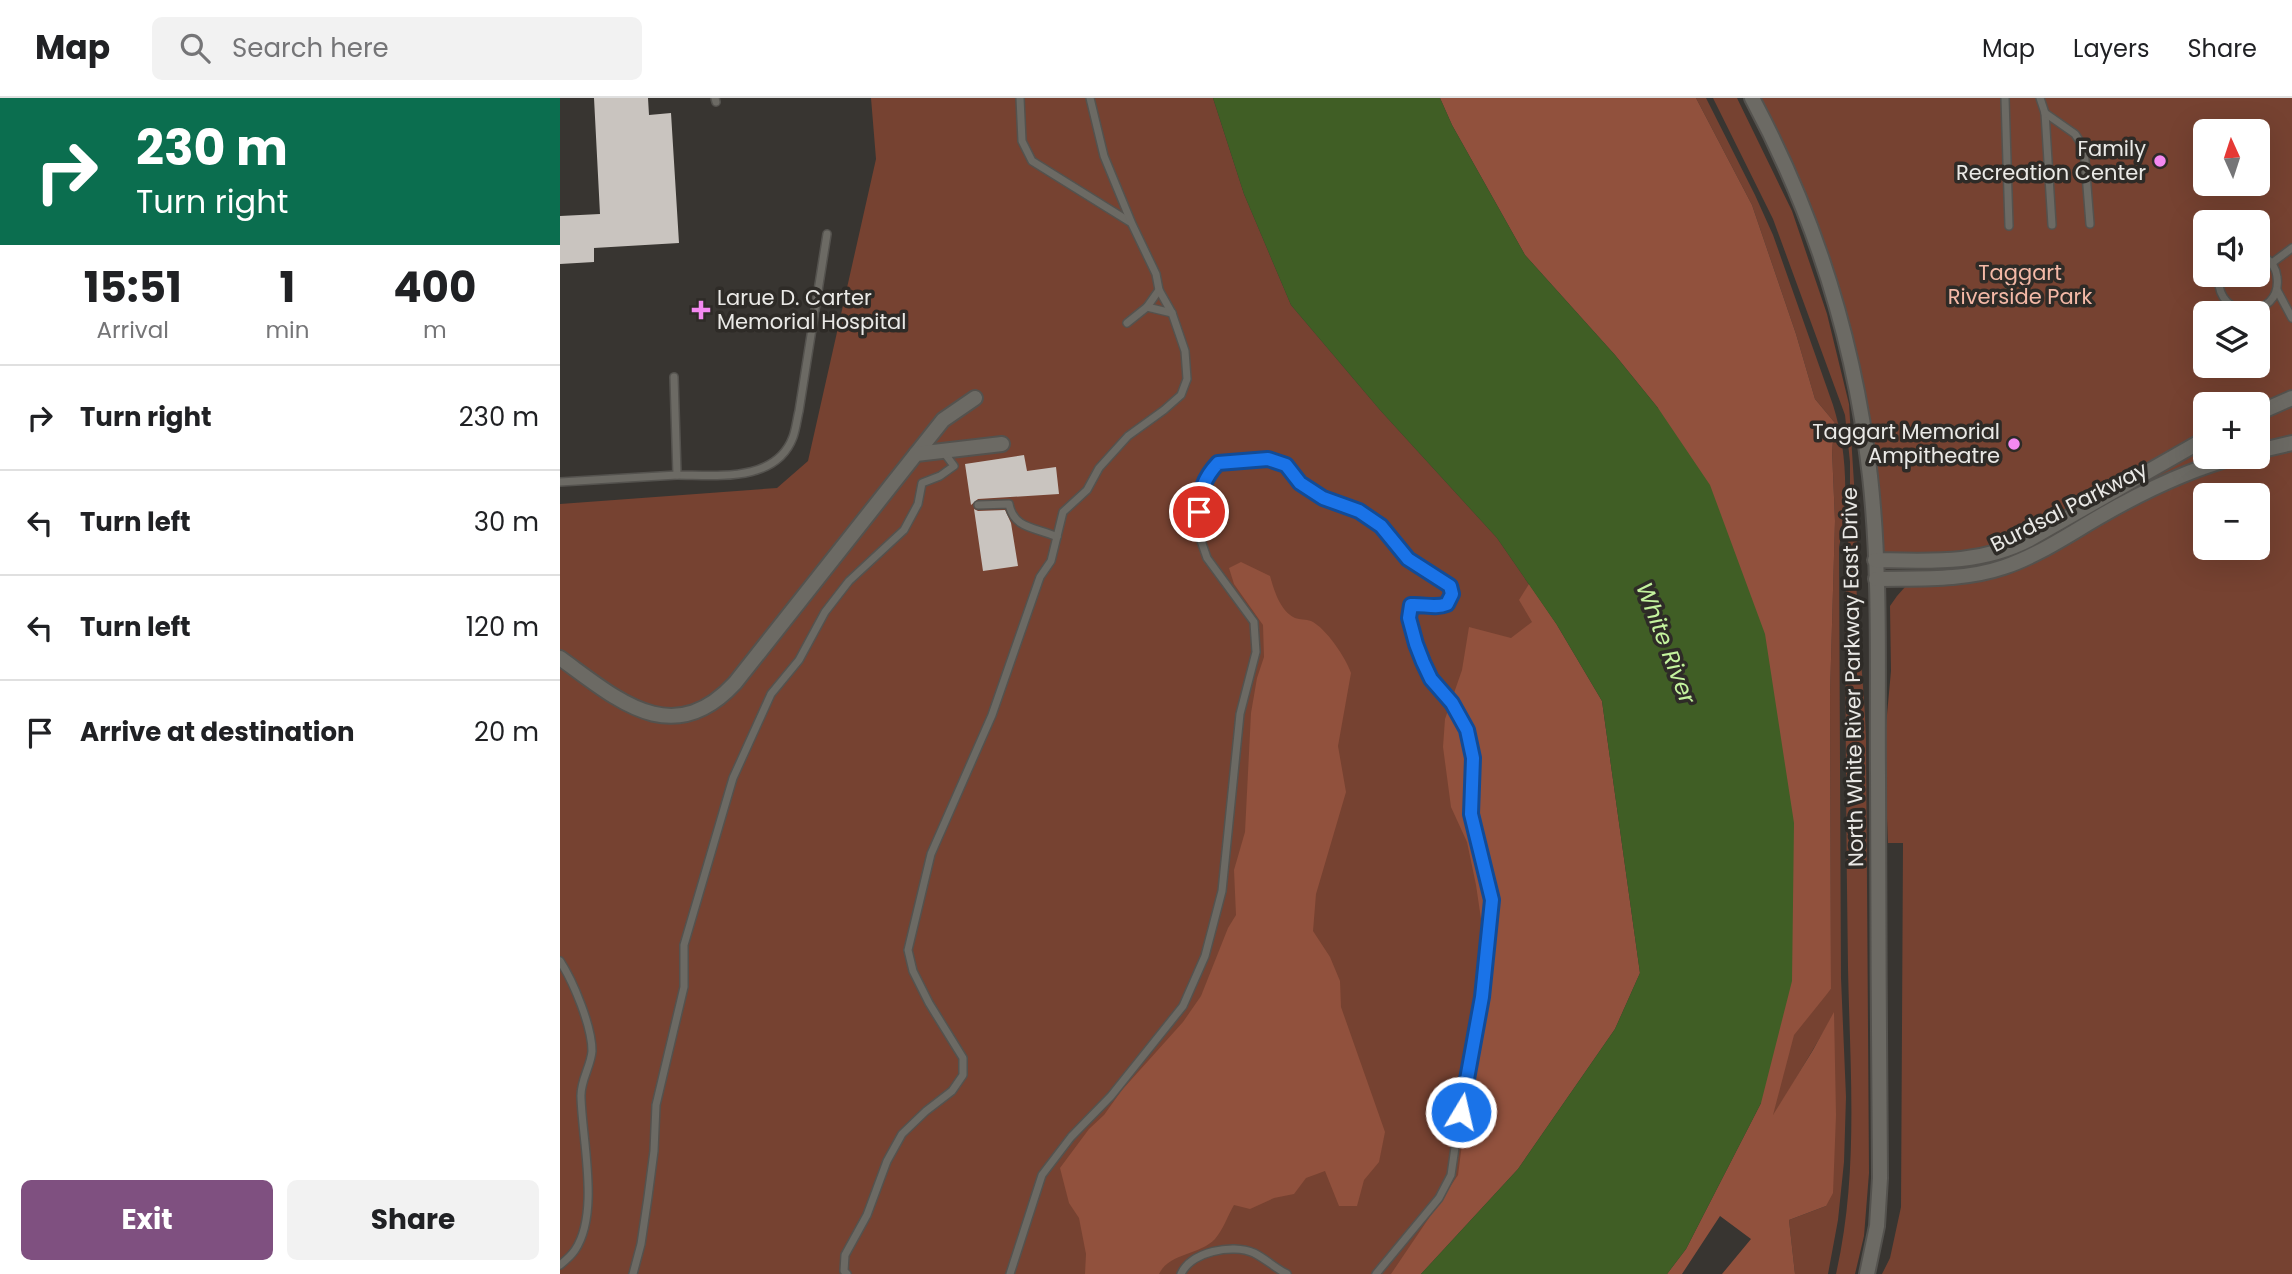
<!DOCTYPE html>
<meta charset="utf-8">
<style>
:root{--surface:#fff;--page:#f2f2f2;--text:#202124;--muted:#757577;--line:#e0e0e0;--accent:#7f5080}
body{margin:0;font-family:Poppins,sans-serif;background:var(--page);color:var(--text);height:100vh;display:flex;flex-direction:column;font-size:26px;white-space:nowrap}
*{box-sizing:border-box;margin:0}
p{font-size:23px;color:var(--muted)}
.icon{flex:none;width:38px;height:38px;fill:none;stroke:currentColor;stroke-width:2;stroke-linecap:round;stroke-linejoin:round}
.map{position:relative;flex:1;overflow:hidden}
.details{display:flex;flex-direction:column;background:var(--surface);width:560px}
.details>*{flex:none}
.hud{background:#0b6e4f;color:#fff;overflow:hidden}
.needle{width:46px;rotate:357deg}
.controls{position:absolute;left:1633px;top:21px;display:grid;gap:14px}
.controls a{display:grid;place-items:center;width:77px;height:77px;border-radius:10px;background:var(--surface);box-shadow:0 7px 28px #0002;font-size:35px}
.pin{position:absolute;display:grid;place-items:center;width:60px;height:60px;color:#fff;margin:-30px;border:4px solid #fff;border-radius:50%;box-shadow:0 2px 7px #0007}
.me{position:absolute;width:77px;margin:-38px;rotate:9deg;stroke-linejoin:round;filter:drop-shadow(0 0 5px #0008)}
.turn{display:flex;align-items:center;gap:24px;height:147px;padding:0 21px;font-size:32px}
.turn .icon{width:91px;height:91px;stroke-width:2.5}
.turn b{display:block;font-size:49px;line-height:60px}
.eta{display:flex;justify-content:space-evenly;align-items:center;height:119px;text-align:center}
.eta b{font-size:42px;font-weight:700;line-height:49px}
.cta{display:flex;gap:14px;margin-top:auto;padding:14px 21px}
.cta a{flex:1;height:80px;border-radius:10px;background:var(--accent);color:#fff;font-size:28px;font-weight:700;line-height:80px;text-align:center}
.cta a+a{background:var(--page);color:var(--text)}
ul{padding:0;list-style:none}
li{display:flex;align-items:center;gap:21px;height:105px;padding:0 21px;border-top:2px solid var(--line)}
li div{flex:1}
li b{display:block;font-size:26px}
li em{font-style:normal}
header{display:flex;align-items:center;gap:42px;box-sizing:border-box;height:98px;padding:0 35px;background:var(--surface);border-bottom:2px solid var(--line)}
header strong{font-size:33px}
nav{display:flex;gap:38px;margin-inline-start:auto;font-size:24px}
.search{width:490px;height:63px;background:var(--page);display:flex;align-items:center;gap:18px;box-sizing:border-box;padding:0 24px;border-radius:10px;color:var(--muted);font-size:26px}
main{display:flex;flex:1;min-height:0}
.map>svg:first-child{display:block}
.green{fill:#764231;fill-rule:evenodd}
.forest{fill:#91513d}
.water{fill:#405e25}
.building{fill:#c9c4bf}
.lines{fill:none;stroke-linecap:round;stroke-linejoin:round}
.lane-casing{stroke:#54524e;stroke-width:10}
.street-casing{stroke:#54524e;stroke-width:18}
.lane{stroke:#6c6a64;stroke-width:7}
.street{stroke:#6c6a64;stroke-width:14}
.route-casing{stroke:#114b97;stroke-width:18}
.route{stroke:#1a73e8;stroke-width:12}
.poi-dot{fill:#f489f1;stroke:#2e2b27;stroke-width:2.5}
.labels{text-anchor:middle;stroke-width:7;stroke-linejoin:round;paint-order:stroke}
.poi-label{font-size:21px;fill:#eae9e6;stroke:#2e2b27;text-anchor:end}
.park-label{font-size:21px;fill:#f4b9a7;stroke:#2e2b27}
.street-label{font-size:21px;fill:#eae9e6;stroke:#2e2b27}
.water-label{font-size:23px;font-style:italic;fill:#c4f39e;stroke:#2e2b27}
</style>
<header>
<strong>Map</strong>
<div class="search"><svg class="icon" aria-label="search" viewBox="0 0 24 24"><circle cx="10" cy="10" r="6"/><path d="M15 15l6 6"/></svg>Search here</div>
<nav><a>Map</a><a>Layers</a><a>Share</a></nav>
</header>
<main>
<section class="details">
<div class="hud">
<div class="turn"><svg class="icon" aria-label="right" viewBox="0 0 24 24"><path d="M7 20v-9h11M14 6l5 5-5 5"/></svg><div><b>230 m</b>Turn right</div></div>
</div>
<div class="eta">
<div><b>15:51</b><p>Arrival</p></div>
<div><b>1</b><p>min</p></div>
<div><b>400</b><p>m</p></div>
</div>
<ul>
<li><svg class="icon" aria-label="right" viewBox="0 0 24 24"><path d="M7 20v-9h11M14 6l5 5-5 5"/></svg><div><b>Turn right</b></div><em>230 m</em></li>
<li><svg class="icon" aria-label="left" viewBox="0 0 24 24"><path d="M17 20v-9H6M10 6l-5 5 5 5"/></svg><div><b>Turn left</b></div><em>30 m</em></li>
<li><svg class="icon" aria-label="left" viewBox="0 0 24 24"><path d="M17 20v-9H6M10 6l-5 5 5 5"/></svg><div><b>Turn left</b></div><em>120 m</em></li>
<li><svg class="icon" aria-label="arrive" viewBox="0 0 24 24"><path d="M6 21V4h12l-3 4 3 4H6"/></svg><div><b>Arrive at destination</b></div><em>20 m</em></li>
</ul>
<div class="cta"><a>Exit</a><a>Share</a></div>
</section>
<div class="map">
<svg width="1732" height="1176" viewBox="0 0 1732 1176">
<rect width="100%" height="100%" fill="#383531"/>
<g class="green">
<path d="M311,0h342l31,96 47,111 89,105 117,128 60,87 -12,447 -139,202h-846v-770l217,-16 31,-27 68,-302z"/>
<path d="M1136,0h10l49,97 18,40 60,170c14,44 16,97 6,142l2,431 5,119 -2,65 -6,58 -10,54h-33l-6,-54 37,-14 8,-192 -62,105 3,-71 56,-59 -1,-295 5,-173 -3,-72 3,-26 -20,-24 -19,-65 -44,-129z"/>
<path d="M1153,0h24l55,113 35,103 22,90 8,127 -7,-6v-63l-5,-47 -72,-196z"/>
<path d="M1193,0h539v338l-34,14v-46h-53v53h37v3l50,-10v824h-410l8,-16 11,-51 2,-364h-15l-4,-96 7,-76 -1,-65 7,-10 8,-9 11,-4 62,-5 153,-74 -127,54 -118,3 -19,-106 -35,-167zM1645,33h53v53h-53zM1645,124h53v53h-53zM1645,215h53v53h-53zM1645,397h53v53h-53z"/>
<path d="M1297,437c-4,68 7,136 9,204l3,434 -5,63 -9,38h-19c23,-101 14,-203 12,-306 -2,-139 -3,-279 -2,-418l3,-12z"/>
</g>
<g class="forest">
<path d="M880,0h256l56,107 44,129 19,65 20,24 -3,27 3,71 -5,173 1,295 -37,46 -21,80 40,-65 21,-38 2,103 -3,78 -7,13 -37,14 6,54h-73l29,-35 -31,-23 -38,58h-15l19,-25 75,-146 -103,-695 -43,-53 -90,-100 -73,-130z"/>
<path d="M681,464l29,14c4,14 10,35 25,42 5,2 11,1 16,3 15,7 35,37 40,52l-13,73 8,46 -30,102 -3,37 17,26 10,24 1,26 44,125 -6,30 -15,18 -7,26h-18l-14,-35 -19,7 -12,16 -20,4 -24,11 -16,-4c-6,10 -11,25 -19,34 -15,16 -46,14 -56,35h-74l1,-20 -7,-36 -10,-15 -9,-35 29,-39 15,-14 18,-25 61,-68 18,-26 27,-68 8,-13 -2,-45 11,-38 6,-119 6,-35 7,-21 -1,-32 -29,-41 -5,-16z"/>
<path d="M969,486l28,41 45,76 38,272 -25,56 -97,140 -97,105h-30l67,-99 13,-100 18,-102 -13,-88 -9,-43 -16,-35 -8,-60 2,-28 17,-49 7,-43 42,11 21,-16 -13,-22z"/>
</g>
<path class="water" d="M653,0h227l12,27 73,130 90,100 43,53 52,77 55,149 29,189 -2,158 -31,122 -75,146 -19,25h-246l97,-105 97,-140 25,-56 -38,-272 -45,-76 -60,-87 -117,-128 -89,-105 -47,-111z"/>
<g class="building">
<path d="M34,0h54l1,17 22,-2 8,130 -85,5v14l-34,2v-48l40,-2z"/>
<path d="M464,357l3,16 29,-4 3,27 -81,5 -7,6 -6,-41z"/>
<path d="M414,411l4,2 27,-1 6,13 7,43 -35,5z"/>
</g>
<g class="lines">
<g class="lane-casing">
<g id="lane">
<path d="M155,0l1,4"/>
<path d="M460,0l2,43 10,20 98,61"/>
<path d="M1445,0l4,128"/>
<path d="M1480,0l5,15 7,112"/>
<path d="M1485,15l30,21 9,14 6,76"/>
<path d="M1712,165l20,-15"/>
<path d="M1659,177c-5,48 64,45 58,2 -1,-12 -9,-19 -19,-24"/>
<path d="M1717,192l15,28"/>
<path d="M587,209l25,6"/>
<path d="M567,225l20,-16 12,-17"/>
<path d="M114,279l3,98c39,0 99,8 116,-38 3,-8 4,-18 6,-26l28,-177"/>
<path d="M0,384l117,-7"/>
<path d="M418,407l31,-1c5,26 28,23 48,33"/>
<path d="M0,863c13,20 32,65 32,90 -1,15 -12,30 -11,46 1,43 19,116 -6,153 -4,6 -10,11 -15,15"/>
<path d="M73,1176l8,-30 7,-47 6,-46 2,-46 28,-118v-42l49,-167 38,-84 28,-34 26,-48 24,-31 55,-51 14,-26 4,-21 18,-7 14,-10 -11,-15"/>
<path d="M287,1176l-3,-3 1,-16 22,-40 20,-54 15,-27 24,-23 26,-20 11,-16v-17l-34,-55 -16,-32 -5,-21 23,-96 61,-139 48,-138 11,-16 12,-49 24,-22 12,-22 29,-32 36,-26 17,-15 6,-16 -2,-28 -13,-38 -13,-23 -3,-16 -24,-50 -28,-68 -14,-58"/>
<path d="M450,1176l32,-99 29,-38 40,-41 72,-90 22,-50 17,-65 18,-177 16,-62 -2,-30 -47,-64 -10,-29 3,-34 6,-20 12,-12 50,-4 18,6 14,18 23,15 36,13 22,15 27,33 42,27 2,9 -5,9c-12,5 -23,0 -36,1l-2,13 7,26 15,35 22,24 14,27 6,28 -2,56 21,86 -10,97 -19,95 -12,83 -12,23 -63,76"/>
<path d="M621,1176c10,-22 51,-31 73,-21 12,6 21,15 33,21"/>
</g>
</g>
<g class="street-casing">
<g id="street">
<path d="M1192,0c63,118 103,245 118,378 11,98 7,199 8,298 0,135 1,269 2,404l-3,48 -10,48"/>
<path d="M1698,315l34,-15"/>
<path d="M1698,353l34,-8"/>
<path d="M356,356l27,-34 32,-22"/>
<path d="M1315,462c54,1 105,5 155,-21l175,-100"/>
<path d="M1316,481c42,-1 87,2 128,-12 33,-11 64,-32 95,-50 43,-25 88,-47 137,-60"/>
<path d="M0,560c57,41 112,93 175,25l181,-229 86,-10"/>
</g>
</g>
<use href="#lane" class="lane"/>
<use href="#street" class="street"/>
</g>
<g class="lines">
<g class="route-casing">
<path id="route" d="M639,414c2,-22 4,-33 19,-49l50,-4 18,6 14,18 23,15 36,13 22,15 27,33 42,27 2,8 -5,10c-12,5 -23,0 -36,1l-2,13 7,26 7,18 8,17 21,24 15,27 6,28 -2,56 21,86 -10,97 -21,115"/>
</g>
<use href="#route" class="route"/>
</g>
<g class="poi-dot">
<circle cx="1600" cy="63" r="7"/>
<path d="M137.5 201.5h7v7h7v7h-7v7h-7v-7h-7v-7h7z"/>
<circle cx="1454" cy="346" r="7"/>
</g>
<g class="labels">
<g class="poi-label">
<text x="1586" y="58">Family<tspan x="1586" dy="24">Recreation Center</tspan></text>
<text x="157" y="207" text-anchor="start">Larue D. Carter<tspan x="157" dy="24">Memorial Hospital</tspan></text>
<text x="1440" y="341">Taggart Memorial<tspan x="1440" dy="24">Ampitheatre</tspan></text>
</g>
<g class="park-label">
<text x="1460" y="182">Taggart<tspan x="1460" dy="24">Riverside Park</tspan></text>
</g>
<g class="street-label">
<text transform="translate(1509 409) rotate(-27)" y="7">Burdsal Parkway</text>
<text transform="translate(1293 579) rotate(-91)" y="7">North White River Parkway East Drive</text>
</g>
<g class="water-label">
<text transform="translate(1106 545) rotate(69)" y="8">White River</text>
</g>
</g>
</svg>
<div class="controls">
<a><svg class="needle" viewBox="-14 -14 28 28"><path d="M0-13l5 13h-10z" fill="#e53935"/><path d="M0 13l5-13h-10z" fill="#757577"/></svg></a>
<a><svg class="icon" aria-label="sound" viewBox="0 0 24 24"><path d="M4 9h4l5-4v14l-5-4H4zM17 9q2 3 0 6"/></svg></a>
<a><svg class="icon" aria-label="layers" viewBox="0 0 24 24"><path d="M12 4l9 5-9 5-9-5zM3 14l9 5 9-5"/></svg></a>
<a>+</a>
<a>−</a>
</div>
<div class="pin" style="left:639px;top:414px;background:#d93025"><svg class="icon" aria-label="arrive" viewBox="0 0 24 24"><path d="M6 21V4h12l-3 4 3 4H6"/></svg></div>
<svg class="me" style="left:901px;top:1014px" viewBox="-20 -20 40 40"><circle r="17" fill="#1a73e8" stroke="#fff" stroke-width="3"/><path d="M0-11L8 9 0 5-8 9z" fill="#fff"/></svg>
</div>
</main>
